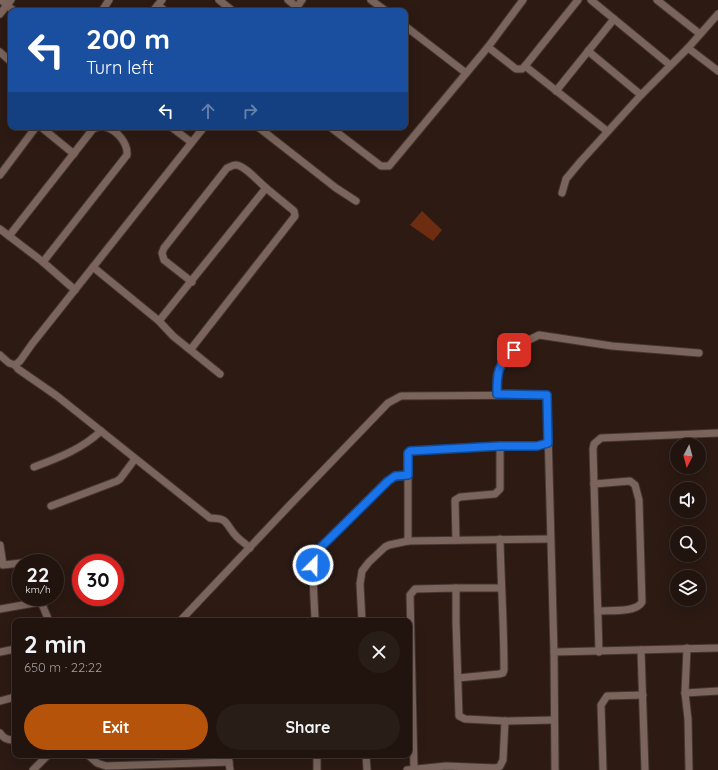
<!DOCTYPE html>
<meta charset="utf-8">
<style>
:root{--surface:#21140e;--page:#291d17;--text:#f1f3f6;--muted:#a29e9e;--line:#3e332e;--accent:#b45309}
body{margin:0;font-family:Quicksand,sans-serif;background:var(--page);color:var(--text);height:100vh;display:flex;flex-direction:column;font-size:15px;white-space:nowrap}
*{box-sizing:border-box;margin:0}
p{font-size:13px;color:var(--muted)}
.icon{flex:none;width:22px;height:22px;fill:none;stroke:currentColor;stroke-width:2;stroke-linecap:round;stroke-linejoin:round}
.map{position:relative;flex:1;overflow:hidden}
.details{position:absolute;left:12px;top:618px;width:400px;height:140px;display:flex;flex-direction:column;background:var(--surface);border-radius:8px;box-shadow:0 4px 16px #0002,0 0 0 1px var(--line)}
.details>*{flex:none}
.top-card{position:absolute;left:8px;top:8px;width:400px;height:122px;border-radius:8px;box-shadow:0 4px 16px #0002,0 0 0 1px var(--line);background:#1a4fa0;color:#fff;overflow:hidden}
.needle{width:26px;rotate:186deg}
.controls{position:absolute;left:670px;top:438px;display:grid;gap:8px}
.controls a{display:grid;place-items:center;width:36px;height:36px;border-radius:50%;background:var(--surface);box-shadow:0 4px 16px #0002,0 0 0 1px var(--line);font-size:20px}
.speed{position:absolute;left:12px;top:554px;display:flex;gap:8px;font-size:20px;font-weight:700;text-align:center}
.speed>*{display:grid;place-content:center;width:52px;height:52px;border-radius:50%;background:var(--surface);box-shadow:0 4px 16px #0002,0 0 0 1px var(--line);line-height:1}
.speed small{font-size:10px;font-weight:400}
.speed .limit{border:6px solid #d22;background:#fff;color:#111}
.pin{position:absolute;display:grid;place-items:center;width:34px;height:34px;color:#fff;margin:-17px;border-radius:8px;box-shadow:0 2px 6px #0006}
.me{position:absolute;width:44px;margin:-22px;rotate:23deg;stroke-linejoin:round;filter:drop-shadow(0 0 3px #0008)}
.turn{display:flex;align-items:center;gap:14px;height:84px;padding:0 12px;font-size:18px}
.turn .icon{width:52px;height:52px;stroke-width:2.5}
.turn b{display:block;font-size:28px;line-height:34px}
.lanes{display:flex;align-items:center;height:38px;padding:0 12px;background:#0003;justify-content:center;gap:20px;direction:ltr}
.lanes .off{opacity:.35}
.round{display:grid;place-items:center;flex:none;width:42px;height:42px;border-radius:21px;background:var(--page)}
.head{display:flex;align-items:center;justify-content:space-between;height:68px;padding:0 12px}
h1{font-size:24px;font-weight:700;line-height:30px}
.action{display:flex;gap:8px;margin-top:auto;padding:8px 12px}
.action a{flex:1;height:46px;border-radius:24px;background:var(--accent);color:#fff;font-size:16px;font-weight:700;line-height:46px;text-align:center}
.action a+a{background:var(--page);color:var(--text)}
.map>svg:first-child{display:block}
.water{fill:#6e2d10}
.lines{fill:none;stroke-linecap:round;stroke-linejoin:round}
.minor-casing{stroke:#433531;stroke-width:9}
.minor{stroke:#7a645c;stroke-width:7}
.route-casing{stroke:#114b97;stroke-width:10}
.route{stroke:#1a73e8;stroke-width:7}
</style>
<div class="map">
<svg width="718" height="770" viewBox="0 0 718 770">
<rect width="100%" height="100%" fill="#2c1a13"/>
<path class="water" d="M422,211l20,19 -9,11 -23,-16z"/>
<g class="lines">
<g class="minor-casing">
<g id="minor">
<path d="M1,0l13,11"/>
<path d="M219,0l14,11"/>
<path d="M288,0l9,7"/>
<path d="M371,0l15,11"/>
<path d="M523,0l-35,47 28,22h6l3,-3"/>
<path d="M578,0l-53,66 82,65"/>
<path d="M591,0l79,65"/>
<path d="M657,0l43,34"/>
<path d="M158,5l7,6"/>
<path d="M102,11l7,-11"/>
<path d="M153,11l9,-11"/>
<path d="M294,11l8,-11"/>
<path d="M0,14l11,-14"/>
<path d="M405,26l61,47"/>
<path d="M688,48l30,23"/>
<path d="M588,51l53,44"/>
<path d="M0,52l11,10"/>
<path d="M556,91l58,-72"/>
<path d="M41,127l33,27"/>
<path d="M171,127l20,15"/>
<path d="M258,127l78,61 20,13"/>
<path d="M330,127l51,39h8l99,-119"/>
<path d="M0,175l36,-48"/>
<path d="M562,193l4,-14 15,-18 60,-66 47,-47 30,-34"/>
<path d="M0,229l43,33 32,28"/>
<path d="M9,236l84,-107 5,-2"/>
<path d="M43,262l84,-107c1,-12 -10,-25 -22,-28"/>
<path d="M93,267l66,54 107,-133c-7,-6 -22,-23 -30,-23 -4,0 -6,2 -9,3l-63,80 -2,5 2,7 28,22"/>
<path d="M159,321l14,15 47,38"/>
<path d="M191,349l104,-133 -1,-5 -28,-23"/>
<path d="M0,355l9,8 6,2 5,-4 12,-17 172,-217"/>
<path d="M15,365l3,4 39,27 153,122c20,0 15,7 27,19 4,4 9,7 13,11"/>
<path d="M497,394v-19l7,-16 21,-17 14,-7 73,11 87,7"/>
<path d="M34,467c24,-9 48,-18 67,-36"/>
<path d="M594,484l36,-3 5,4 4,15 3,102c-6,11 -32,8 -44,9"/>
<path d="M51,506l66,-25 3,-2 15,-20"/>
<path d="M456,540l-1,-40 5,-3 35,-3 5,-5v-43"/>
<path d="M408,541v-88l2,-2 90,-5h37l11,-3"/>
<path d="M0,545l3,20 18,-2"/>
<path d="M456,588h45"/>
<path d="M39,597l10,24"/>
<path d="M0,609l40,-7"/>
<path d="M180,621l107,-113 101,-105 13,-7 146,-1 7,257 1,118"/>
<path d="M315,621c0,-15 -5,-59 2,-70l70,-70 8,-4 13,-2"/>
<path d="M362,621l-2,-37 2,-13 7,-9 16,-15 4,-2 19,-4 142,-2"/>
<path d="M687,648l-2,45 3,26 1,51"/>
<path d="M641,650l4,120"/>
<path d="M0,652l15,-3"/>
<path d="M554,652l164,-4"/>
<path d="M599,652l-6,-203 1,-5 7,-6 117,-5"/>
<path d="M458,678l41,-4 4,-1 1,-3c0,-44 -3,-87 -4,-131"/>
<path d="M685,693l33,-2"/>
<path d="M0,701l15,-4"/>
<path d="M0,733c4,6 8,7 15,7"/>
<path d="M88,755l9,8 9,3 123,-4"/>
<path d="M228,755l2,15"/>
<path d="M317,755v15"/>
<path d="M366,755l1,15"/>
<path d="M414,769l-4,-174 5,-6 41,-1v34l3,94 6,3 40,2 49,-1"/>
<path d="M33,770l15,-15"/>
<path d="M407,770l39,-4 50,2 4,-2 3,-6 2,-39"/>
<path d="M603,770l-2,-65 6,-9 36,-1"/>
</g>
</g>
<use href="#minor" class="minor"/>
</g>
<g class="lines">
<g class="route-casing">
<path id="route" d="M313,565l1,-10 3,-4 71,-70 7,-5 13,-1v-22l2,-2 90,-5h37l11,-3 -1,-48 -50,-1c0,-21 0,-29 17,-44"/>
</g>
<use href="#route" class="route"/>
</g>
</svg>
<div class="controls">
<a><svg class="needle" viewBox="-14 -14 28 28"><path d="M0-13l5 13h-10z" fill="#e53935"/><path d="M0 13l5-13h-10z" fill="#a29e9e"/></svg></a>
<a><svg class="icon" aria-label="sound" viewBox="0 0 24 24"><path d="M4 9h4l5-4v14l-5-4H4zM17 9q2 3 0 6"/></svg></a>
<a><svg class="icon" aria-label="search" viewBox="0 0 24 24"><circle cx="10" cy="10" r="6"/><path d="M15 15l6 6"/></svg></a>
<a><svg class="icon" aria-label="layers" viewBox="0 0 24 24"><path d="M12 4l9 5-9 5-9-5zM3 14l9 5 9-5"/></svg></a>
</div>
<div class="speed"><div>22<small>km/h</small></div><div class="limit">30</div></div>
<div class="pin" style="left:514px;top:350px;background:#d93025"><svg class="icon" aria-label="arrive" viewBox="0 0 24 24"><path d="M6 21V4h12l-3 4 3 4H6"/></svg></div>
<svg class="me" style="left:313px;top:565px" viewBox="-20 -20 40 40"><circle r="17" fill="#1a73e8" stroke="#fff" stroke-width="3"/><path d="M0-11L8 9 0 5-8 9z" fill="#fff"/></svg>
<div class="top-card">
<div class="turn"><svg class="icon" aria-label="left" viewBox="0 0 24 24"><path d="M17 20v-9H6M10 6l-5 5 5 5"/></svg><div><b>200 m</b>Turn left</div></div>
<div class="lanes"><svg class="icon" aria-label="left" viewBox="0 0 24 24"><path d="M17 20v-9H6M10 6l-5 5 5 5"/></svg><svg class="icon off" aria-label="ahead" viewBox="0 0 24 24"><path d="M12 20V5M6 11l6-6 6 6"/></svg><svg class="icon off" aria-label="right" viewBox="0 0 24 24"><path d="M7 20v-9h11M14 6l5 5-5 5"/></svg></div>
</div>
<section class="details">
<div class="head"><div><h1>2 min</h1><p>650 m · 22:22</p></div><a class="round"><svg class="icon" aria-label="close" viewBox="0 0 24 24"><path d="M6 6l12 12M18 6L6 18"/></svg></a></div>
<div class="action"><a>Exit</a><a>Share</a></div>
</section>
</div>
